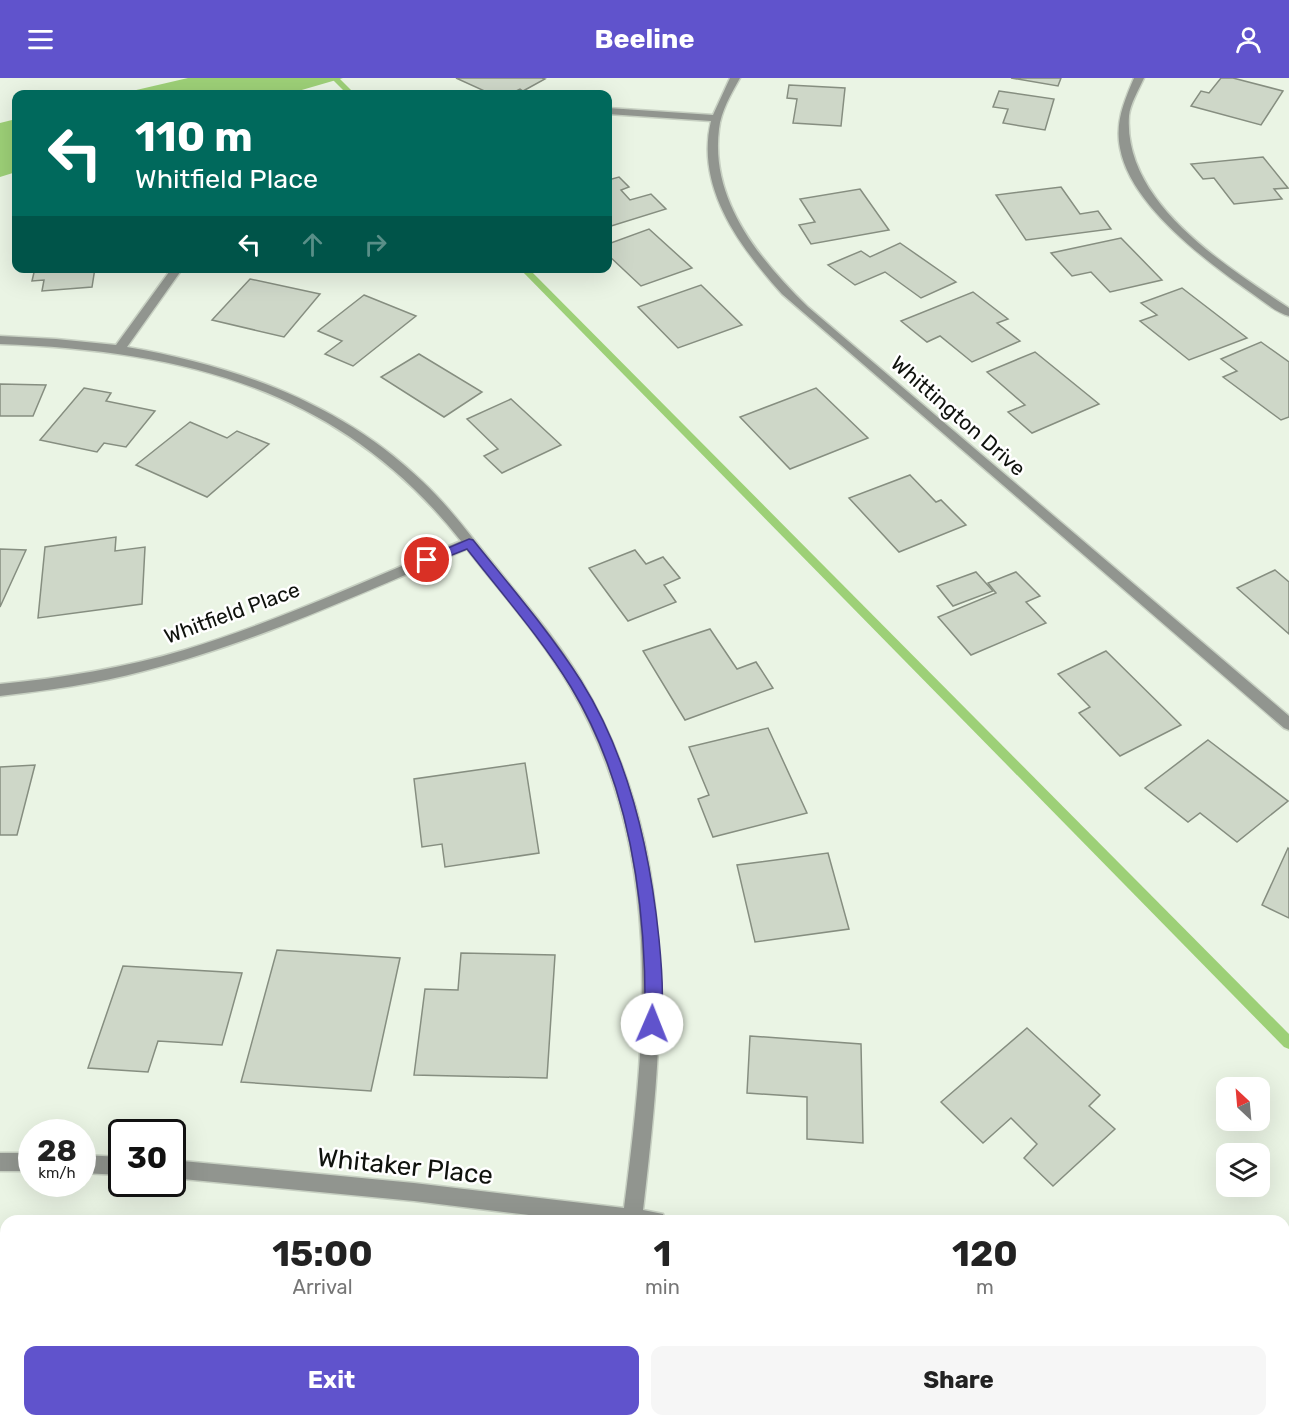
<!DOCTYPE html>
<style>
:root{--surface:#fff;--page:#f6f6f6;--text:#222;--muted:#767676;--accent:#6053cc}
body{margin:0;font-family:Rubik,sans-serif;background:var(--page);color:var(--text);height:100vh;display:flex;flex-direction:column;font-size:22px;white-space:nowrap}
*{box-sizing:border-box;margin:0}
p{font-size:20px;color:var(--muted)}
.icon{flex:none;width:33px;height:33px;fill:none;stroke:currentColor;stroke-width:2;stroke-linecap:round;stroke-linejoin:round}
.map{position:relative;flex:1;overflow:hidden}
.drawer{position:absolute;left:0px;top:1137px;width:1290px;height:212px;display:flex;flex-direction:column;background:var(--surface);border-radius:18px 18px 0 0;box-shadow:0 6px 24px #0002}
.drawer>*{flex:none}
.banner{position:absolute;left:12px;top:12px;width:600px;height:183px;border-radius:12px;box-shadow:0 6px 24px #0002;background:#00695c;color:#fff;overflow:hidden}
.needle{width:39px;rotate:334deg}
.tools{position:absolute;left:1216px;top:999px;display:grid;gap:12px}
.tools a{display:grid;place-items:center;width:54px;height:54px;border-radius:12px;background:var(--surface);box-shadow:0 6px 24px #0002;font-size:30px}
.speed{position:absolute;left:18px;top:1041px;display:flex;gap:12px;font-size:30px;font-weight:700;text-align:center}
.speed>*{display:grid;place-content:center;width:78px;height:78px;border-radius:50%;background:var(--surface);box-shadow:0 6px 24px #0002;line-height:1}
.speed small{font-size:15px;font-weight:400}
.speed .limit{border:3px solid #111;border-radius:9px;background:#fff;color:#111}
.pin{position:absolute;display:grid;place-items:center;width:51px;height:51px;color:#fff;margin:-26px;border:3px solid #fff;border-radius:50%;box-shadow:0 2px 6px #0007}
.me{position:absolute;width:66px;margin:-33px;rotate:1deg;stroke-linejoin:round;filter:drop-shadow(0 0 4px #0008)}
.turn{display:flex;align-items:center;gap:21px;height:126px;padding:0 24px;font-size:27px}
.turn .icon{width:78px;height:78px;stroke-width:2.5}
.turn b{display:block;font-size:42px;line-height:51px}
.lanes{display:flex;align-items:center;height:57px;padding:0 24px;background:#0003;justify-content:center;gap:30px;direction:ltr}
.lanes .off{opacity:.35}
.eta{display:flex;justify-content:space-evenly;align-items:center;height:102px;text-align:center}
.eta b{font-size:36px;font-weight:700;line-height:42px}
.action{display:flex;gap:12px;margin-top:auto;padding:12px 24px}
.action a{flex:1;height:69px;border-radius:12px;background:var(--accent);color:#fff;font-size:24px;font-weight:700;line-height:69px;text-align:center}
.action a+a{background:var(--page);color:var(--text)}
header{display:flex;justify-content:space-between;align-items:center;height:78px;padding:0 24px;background:var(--accent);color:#fff;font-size:27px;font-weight:700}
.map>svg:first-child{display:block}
.water{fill:#9dd077}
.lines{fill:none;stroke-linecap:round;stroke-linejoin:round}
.stream{fill:#9dd077;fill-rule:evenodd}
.building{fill:#ced7c8;stroke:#868e80;stroke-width:1.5}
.minor-casing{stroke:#c7d0c2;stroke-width:3}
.minor{fill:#91958f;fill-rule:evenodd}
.route{fill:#6053cc;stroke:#3e3685;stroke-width:1.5}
.labels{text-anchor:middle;stroke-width:5;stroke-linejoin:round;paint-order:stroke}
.street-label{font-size:21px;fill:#0f120d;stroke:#fff}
.near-street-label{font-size:26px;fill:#0f120d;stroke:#fff}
</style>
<header><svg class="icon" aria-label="menu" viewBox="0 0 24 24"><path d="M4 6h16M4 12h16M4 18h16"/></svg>Beeline<svg class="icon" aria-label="person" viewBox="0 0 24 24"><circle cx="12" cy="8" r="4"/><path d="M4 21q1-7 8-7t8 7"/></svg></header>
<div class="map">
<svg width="1289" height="1348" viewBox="0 0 1289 1348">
<rect width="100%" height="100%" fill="#eaf4e4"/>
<g class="water">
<path d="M188,0h155l-55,16h-169z"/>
<path d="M16,41v53l-16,5v-54z"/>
</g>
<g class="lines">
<g class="stream">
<path d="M331,0h8l16,16h-8z"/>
<path d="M519,190h9l761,766v15l-5,-2z"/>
</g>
</g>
<g class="building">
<path d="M456,0h86l3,1 -22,12 -3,-2 -10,5 -15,-2 -4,2z"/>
<path d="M1011,0h50l-3,8z"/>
<path d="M1221,0h12l50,13 -22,34 -70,-19 10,-15 8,2z"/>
<path d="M789,7l56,3 -4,38 -48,-3 4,-24 -10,-1z"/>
<path d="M999,13l55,8 -9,31 -42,-7 5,-14 -15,-2z"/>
<path d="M1263,79l25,31 -14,1 8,10 -48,5 -20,-26 -11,1 -12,-15z"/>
<path d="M619,99l10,10 -8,3 9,10 21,-6 15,15 -58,18v-47z"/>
<path d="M1061,109l19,27 18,-3 13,18 -85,11 -30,-45z"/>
<path d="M860,111l29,41 -78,14 -12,-19 16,-3 -15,-23z"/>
<path d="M649,151l43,39 -51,18 -33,-31v-11z"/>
<path d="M1121,160l41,42 -52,12 -19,-20 -19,4 -21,-23z"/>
<path d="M900,165l56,39 -35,16 -36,-26 -30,13 -27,-20 33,-14 9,6z"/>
<path d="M35,190h60l-3,19 -50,4 2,-11 -12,1z"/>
<path d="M250,201l70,15 -36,43 -72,-17z"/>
<path d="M701,207l41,40 -64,23 -40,-41z"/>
<path d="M1182,210l65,50 -58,22 -49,-39 17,-6 -16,-12z"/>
<path d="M973,214l35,27 -11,4 23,18 -48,21 -32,-26 -13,6 -26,-21z"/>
<path d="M364,217l52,21 -63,50 -28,-12 17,-13 -24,-10z"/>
<path d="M1261,264l28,20v55l-8,3 -58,-43 14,-6 -16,-12z"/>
<path d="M1035,274l64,52 -67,29 -24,-21 17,-7 -38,-33z"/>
<path d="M419,276l63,38 -38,25 -63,-40z"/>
<path d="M0,306l46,1 -13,31h-33z"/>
<path d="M84,310l27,5 -5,8 49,10 -29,36 -22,-4 -7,9 -57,-12z"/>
<path d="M816,310l52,50 -78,31 -50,-52z"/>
<path d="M511,321l50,46 -59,28 -18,-17 14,-7 -31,-30z"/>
<path d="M190,344l37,16 10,-7 32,13 -62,53 -71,-32z"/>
<path d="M910,397l26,27 5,-2 25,25 -67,27 -50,-54z"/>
<path d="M116,459l-1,14 30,-4 -3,57 -104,14 7,-71z"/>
<path d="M0,471l26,1 -26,57z"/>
<path d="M635,472l11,14 17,-7 17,21 -16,7 12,17 -48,19 -39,-53z"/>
<path d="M1275,492l14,12v52l-52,-46z"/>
<path d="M976,494l17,19 -40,15 -16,-20z"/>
<path d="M1016,494l24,24 -14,6 20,21 -75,32 -33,-38 58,-24 -8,-10z"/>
<path d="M710,551l27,40 19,-7 17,26 -88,32 -42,-69z"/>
<path d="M1106,573l75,74 -61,31 -41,-43 11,-6 -32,-33z"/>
<path d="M768,650l39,85 -94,24 -15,-38 11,-4 -20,-48z"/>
<path d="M1208,662l80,61 -51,41 -37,-29 -12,9 -43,-34z"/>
<path d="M525,685l14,90 -94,14 -3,-23 -20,3 -8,-68z"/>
<path d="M35,687l-18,70h-17v-68z"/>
<path d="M1288,770l1,1v69l-27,-13z"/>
<path d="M828,775l21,76 -94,13 -18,-77z"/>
<path d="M277,872l123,8 -29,133 -130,-9z"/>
<path d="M461,875l94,2 -8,123 -133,-3 11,-86 33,1z"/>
<path d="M123,888l119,7 -20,72 -64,-4 -10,31 -60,-4z"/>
<path d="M1027,950l73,67 -11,11 26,23 -62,57 -29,-28 13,-14 -26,-26 -28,25 -42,-41z"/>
<path d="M750,958l111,8 2,99 -56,-4v-42l-60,-4z"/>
<path d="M0,1203h6v139h77l-1,6h-82z"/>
<path d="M139,1342h128l-1,6h-129z"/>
<path d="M991,1342h42l4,6h-56z"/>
<path d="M1186,1342h75l4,6h-87z"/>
</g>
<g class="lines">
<g class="minor-casing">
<g id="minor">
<path d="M730,0h10c-9,16 -19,33 -21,51 -9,72 41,131 89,178l481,409v14l-5,-2 -502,-434c-42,-47 -87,-106 -71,-173l-103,-7v-6l105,7z"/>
<path d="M1134,0h10c-5,11 -14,26 -15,38 -6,87 97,150 160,192v8c-13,-3 -27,-16 -39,-24 -44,-31 -120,-87 -130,-144 -5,-26 4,-46 14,-70z"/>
<path d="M172,190h11l-56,79c109,19 214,56 295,134 28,26 50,57 74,86 29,37 61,72 85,113 100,170 84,343 62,530l20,4 2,7h-86l-165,-20 -242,-23v-18l242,23 210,25c23,-178 41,-359 -54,-521 -29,-50 -68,-93 -103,-138 -107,44 -211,94 -323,122 -47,13 -96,19 -144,25v-12c62,-6 124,-16 184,-34 95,-29 185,-71 277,-109 -120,-152 -276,-190 -461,-197v-8l56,3 60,6z"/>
<rect x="0" y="1075" width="32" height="18"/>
<path d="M82,1077l40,2v18l-40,-2z"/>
<path d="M594,1342h20l-1,6h-20z"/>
</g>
</g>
<use href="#minor" class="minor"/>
</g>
<path class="route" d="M469,461l4,1c37,46 76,91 108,141 48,76 69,170 78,258 2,20 7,73 -1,90l-6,2 -5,-2 -2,-5c2,-114 -14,-238 -74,-337 -30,-49 -69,-93 -104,-138l-40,16 -7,-5z"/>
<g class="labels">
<g class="street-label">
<text transform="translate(958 338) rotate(41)" y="7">Whittington Drive</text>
<text transform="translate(232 535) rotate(-20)" y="7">Whitfield Place</text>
</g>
<g class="near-street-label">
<text transform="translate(405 1088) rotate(6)" y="9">Whitaker Place</text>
</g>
</g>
</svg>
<div class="tools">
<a><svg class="needle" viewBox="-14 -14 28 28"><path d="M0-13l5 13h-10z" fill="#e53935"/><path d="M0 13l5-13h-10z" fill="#767676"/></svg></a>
<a><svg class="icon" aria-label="layers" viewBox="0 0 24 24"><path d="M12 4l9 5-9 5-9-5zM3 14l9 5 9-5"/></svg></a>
</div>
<div class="speed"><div>28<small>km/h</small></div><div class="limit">30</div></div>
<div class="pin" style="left:427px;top:482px;background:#d93025"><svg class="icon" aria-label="arrive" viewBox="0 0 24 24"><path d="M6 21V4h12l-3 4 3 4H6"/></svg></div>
<svg class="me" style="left:652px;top:946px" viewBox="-20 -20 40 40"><circle r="19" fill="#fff"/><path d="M0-13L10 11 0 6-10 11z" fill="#6053cc"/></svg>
<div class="banner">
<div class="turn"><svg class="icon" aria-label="left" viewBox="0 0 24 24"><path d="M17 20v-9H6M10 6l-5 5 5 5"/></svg><div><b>110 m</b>Whitfield Place</div></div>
<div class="lanes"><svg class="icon" aria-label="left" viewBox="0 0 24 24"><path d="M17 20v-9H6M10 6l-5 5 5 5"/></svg><svg class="icon off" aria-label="ahead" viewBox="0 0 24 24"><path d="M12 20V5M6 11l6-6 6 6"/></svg><svg class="icon off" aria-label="right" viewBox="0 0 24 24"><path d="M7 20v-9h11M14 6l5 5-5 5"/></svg></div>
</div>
<section class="drawer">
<div class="eta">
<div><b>15:00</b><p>Arrival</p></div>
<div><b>1</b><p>min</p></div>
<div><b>120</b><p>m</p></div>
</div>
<div class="action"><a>Exit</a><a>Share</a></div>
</section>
</div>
